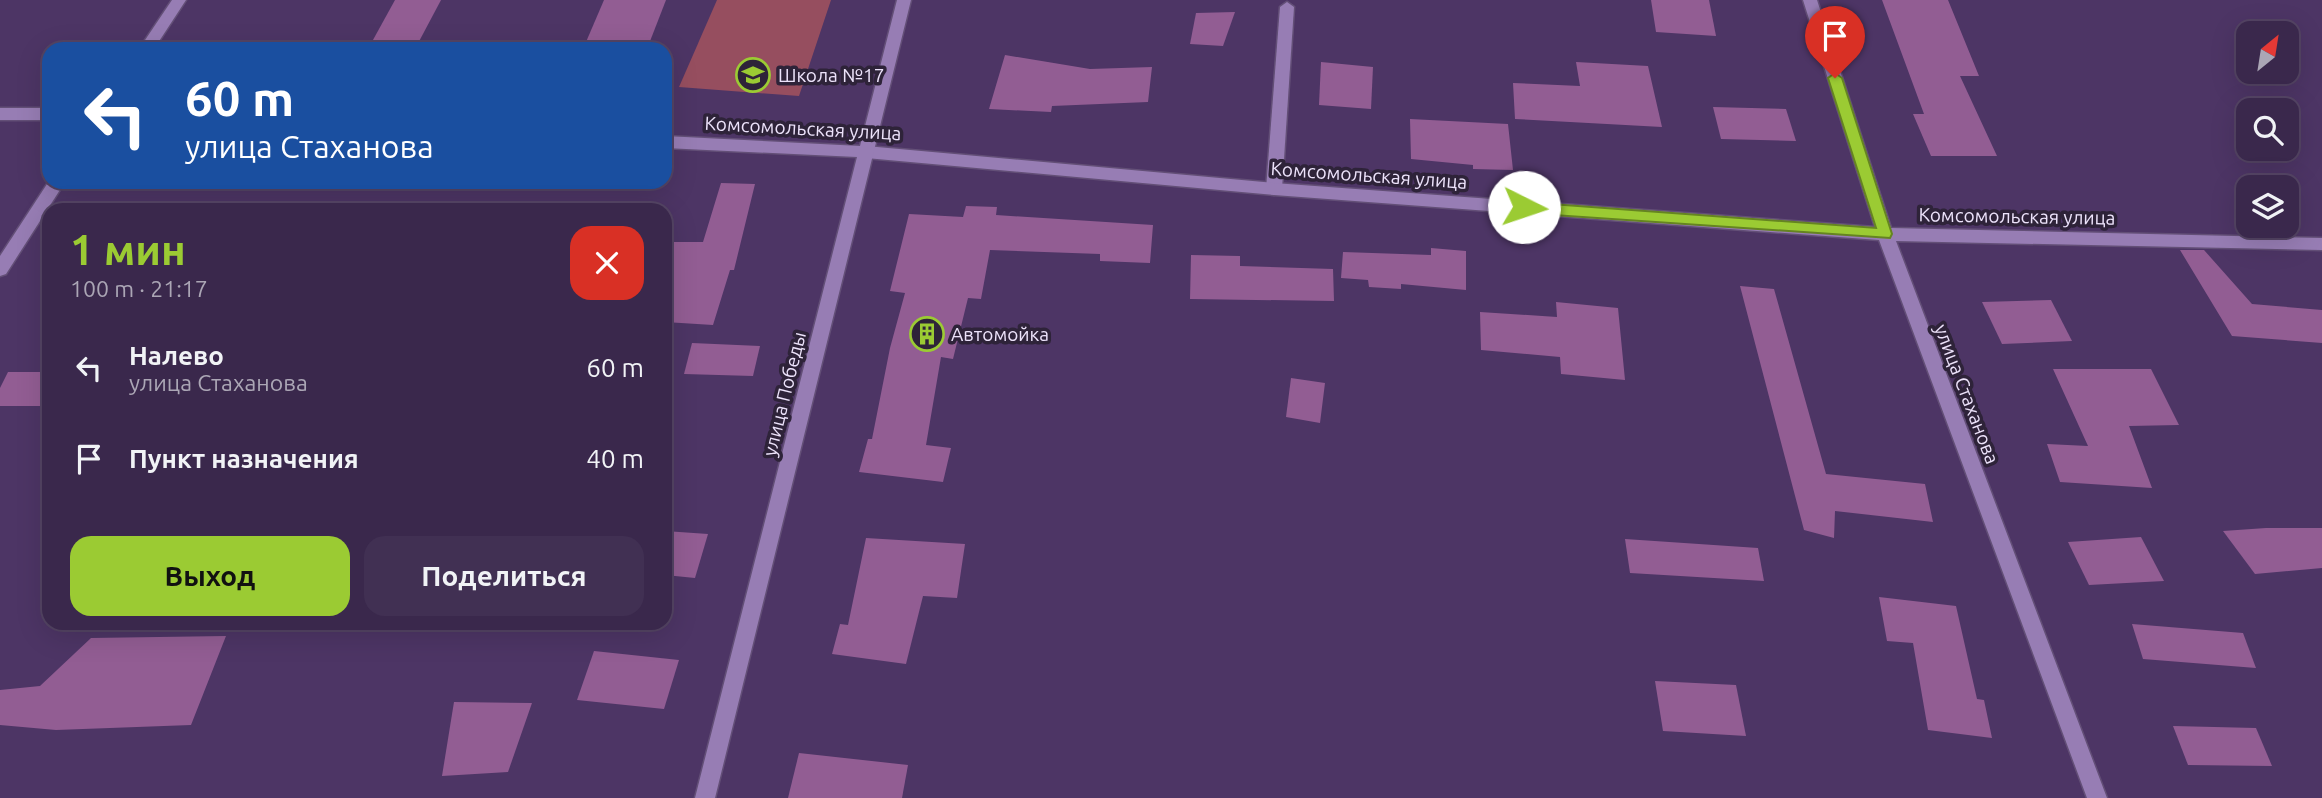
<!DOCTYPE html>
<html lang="ru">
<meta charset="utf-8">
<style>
:root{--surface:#3a284c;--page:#413053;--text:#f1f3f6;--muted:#aba6b5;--line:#544464;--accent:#9bcb33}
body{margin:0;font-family:Ubuntu,sans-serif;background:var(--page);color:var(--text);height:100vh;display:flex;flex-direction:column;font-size:26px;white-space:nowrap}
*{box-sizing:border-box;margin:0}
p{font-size:23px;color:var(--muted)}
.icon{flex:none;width:38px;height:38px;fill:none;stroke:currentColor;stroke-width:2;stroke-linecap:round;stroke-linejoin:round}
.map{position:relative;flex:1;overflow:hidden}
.side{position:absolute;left:42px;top:203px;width:630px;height:427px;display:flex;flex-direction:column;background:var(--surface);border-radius:21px;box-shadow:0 7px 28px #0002,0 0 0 2px var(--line)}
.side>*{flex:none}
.hud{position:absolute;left:42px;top:42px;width:630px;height:147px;border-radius:21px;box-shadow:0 7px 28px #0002,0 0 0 2px var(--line);background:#1a4fa0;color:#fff;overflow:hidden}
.needle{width:46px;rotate:30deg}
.controls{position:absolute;left:2236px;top:21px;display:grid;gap:14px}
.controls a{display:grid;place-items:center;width:63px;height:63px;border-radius:14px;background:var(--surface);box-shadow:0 7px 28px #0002,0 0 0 2px var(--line);font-size:35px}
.pin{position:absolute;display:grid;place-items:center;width:60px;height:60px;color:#fff;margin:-72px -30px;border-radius:50% 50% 50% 0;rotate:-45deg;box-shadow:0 0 7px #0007}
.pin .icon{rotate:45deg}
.me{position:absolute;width:77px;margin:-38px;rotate:94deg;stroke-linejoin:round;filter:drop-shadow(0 0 5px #0008)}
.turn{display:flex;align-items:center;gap:24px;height:147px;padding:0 28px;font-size:32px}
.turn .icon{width:91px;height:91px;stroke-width:2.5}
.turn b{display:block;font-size:49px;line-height:60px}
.round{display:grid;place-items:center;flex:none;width:74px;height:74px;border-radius:21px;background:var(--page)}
.overview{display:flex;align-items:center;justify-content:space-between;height:119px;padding:0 28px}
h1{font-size:42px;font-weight:600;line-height:52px;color:var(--accent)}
.cta{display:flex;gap:14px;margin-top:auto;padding:14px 28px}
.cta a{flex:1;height:80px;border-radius:21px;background:var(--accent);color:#111;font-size:28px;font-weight:600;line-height:80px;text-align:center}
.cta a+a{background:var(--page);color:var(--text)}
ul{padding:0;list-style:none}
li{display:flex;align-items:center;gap:21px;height:91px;padding:0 28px}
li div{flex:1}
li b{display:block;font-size:26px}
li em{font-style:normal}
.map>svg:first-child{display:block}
.green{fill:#964e5f}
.building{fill:#925d93}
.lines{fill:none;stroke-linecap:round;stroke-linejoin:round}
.service-casing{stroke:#634f77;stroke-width:3}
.minor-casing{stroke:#634f77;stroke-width:3}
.tertiary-casing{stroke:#634f77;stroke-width:3}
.service{fill:#977db4;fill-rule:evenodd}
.minor{fill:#977db4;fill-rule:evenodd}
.tertiary{fill:#977db4;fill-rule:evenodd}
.route{fill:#9bcb33;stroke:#658421;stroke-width:2}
.labels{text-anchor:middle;stroke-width:7;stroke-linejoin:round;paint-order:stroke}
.poi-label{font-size:19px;fill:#ede3fb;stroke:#2e2339;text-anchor:start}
.street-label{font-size:19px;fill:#ede3fb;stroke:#2e2339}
</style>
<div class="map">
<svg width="2322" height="798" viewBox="0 0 2322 798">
<rect width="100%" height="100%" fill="#4d3565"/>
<path class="green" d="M717,0h114l-32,96 -120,-9z"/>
<g class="building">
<path d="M395,0h46l-26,49h-47z"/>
<path d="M604,0h62l-19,49h-64z"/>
<path d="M1651,0h58l7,36 -60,-4z"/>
<path d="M1882,0h66l31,76h-19l37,80h-66l-18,-42h11z"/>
<path d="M1235,12l-12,34 -33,-2 6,-31z"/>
<path d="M1005,55l85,14 62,-2 -4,35 -96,4 -1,6 -62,-3z"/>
<path d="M1321,62l52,5 -2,42 -52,-4z"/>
<path d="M1576,62l72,4 14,61 -147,-8 -2,-36 67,3z"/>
<path d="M1713,107l73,2 10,32 -75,-2z"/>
<path d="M1410,119l98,5 5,46 -40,-1v-4l-62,-6z"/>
<path d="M721,183l34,1 -21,86h-4l-17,55 -48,-3v-52l8,-28h30z"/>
<path d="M966,206l31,1 -1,8 157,10 -3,38 -50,-2v-7l-110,-4 -9,49 -13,-1 -15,61 -12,-2 -15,88 25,3 -8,34 -84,-10 9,-33h4l18,-91 15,-55 -15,-2 19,-77 54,3z"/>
<path d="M1431,248l35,3v39l-65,-6v5l-32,-2 -1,-7 -27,-2 2,-26 88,3z"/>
<path d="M2180,250h24l48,54 70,6v33l-90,-7z"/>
<path d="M1191,255l49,1v10l93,3 1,32 -144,-2z"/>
<path d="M1740,286l34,3 52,185 99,10 8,38 -98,-11 -1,27 -30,-8z"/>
<path d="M2051,300l21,41 -70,3 -20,-42z"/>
<path d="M1556,302l62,6 7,72 -64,-6 -1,-17 -79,-7 -1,-38 77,5z"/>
<path d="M692,343l68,3 -7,30 -69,-2z"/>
<path d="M2053,369h98l28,56 -50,1 23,62 -92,-6 -13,-38 41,2z"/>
<path d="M8,372h41v34h-49v-18z"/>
<path d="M1291,378l34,5 -5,40 -34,-6z"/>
<path d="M2266,528h56v40l-67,6 -32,-43z"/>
<path d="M665,531l43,3 -13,44 -30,-3z"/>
<path d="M2141,537l23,44 -75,4 -21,-43z"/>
<path d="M866,538l99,6 -8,54 -34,-2 -17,68 -74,-10 8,-30 8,1z"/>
<path d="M1625,539l133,9 6,33 -134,-8z"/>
<path d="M1879,597l77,9 21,93 7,1 8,38 -64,-8 -15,-87 -26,-2z"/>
<path d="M2132,624l111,9 13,35 -113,-9z"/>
<path d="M226,636l-35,89 -135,5 -56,-5v-35l40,-4 51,-48z"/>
<path d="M594,651l85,9 -15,49 -87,-9z"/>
<path d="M1655,681l81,4 10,51 -83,-5z"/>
<path d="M454,702l78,1 -24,69 -66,4z"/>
<path d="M2173,726l83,2 16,38 -84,-1z"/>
<path d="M799,753l109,12 -6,33h-114z"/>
</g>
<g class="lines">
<g class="service-casing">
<path id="service" d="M1287,2l7,5 -12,182 -8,6 -8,-6 14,-182z"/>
</g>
<g class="minor-casing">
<g id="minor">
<path d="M1803,0h14l74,228 431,10v12l-426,-9 211,557h-20l-208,-558 -605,-45 -408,-37 -8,-6 8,-6 408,37 601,44z"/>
<rect x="0" y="108" width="49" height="12"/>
<path d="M49,181l16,1 -59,92 -6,2v-20z"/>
</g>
</g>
<g class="tertiary-casing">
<g id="tertiary">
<path d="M172,0h14l-32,49h-15z"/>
<path d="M897,0h14l-196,798h-20l162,-641 -192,-9v-12l195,10z"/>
</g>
</g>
<use href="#service" class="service"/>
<use href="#minor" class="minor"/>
<use href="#tertiary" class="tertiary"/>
</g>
<path class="route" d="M1835,73l7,5 50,156 -2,4 -366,-25 -8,-6 8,-5 352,26 -48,-150z"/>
<defs>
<g id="school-ring" transform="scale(1.75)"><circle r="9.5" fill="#2e2339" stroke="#9bcb33" stroke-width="1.5"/><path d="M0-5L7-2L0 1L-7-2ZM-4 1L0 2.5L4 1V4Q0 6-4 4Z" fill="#9bcb33"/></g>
<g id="building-ring" transform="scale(1.75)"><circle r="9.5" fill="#2e2339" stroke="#9bcb33" stroke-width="1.5"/><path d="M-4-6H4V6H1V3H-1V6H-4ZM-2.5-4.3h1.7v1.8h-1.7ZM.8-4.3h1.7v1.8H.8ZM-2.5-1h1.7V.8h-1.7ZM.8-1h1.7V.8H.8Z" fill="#9bcb33"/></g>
</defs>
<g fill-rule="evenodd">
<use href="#school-ring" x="753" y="75"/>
<use href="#building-ring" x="927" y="334"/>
</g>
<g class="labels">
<g class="poi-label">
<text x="778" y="82">Школа №17</text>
<text x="951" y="341">Автомойка</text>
</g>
<g class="street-label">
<text transform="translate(803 128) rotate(3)" y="7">Комсомольская улица</text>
<text transform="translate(1369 175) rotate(4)" y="7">Комсомольская улица</text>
<text transform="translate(2017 216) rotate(1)" y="7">Комсомольская улица</text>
<text transform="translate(784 394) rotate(-76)" y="7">улица Победы</text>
<text transform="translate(1967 394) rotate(69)" y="7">улица Стаханова</text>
</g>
</g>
</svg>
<div class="controls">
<a><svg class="needle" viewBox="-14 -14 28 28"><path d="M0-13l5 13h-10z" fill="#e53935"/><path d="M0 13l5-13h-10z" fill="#aba6b5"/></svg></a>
<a><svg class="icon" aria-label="search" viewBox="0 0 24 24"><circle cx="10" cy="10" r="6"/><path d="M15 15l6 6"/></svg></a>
<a><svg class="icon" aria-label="layers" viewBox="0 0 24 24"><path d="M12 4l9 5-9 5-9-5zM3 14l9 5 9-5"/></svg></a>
</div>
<div class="pin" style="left:1835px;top:78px;background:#d93025"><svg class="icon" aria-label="arrive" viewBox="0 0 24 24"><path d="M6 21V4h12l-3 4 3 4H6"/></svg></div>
<svg class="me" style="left:1524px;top:207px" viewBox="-20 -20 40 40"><circle r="19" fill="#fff"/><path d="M0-13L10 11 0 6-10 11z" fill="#9bcb33"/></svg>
<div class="hud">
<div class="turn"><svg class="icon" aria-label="left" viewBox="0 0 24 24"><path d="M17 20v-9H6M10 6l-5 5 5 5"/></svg><div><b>60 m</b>улица Стаханова</div></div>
</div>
<section class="side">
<div class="overview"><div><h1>1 мин</h1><p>100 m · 21:17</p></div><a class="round" style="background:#d93025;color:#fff"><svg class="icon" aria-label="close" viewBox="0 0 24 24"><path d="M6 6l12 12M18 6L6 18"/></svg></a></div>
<ul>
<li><svg class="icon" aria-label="left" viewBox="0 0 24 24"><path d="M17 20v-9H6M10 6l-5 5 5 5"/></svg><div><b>Налево</b><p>улица Стаханова</p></div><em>60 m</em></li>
<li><svg class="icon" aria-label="arrive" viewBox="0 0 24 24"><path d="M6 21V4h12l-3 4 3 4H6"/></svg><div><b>Пункт назначения</b></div><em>40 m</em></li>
</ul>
<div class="cta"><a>Выход</a><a>Поделиться</a></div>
</section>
</div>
